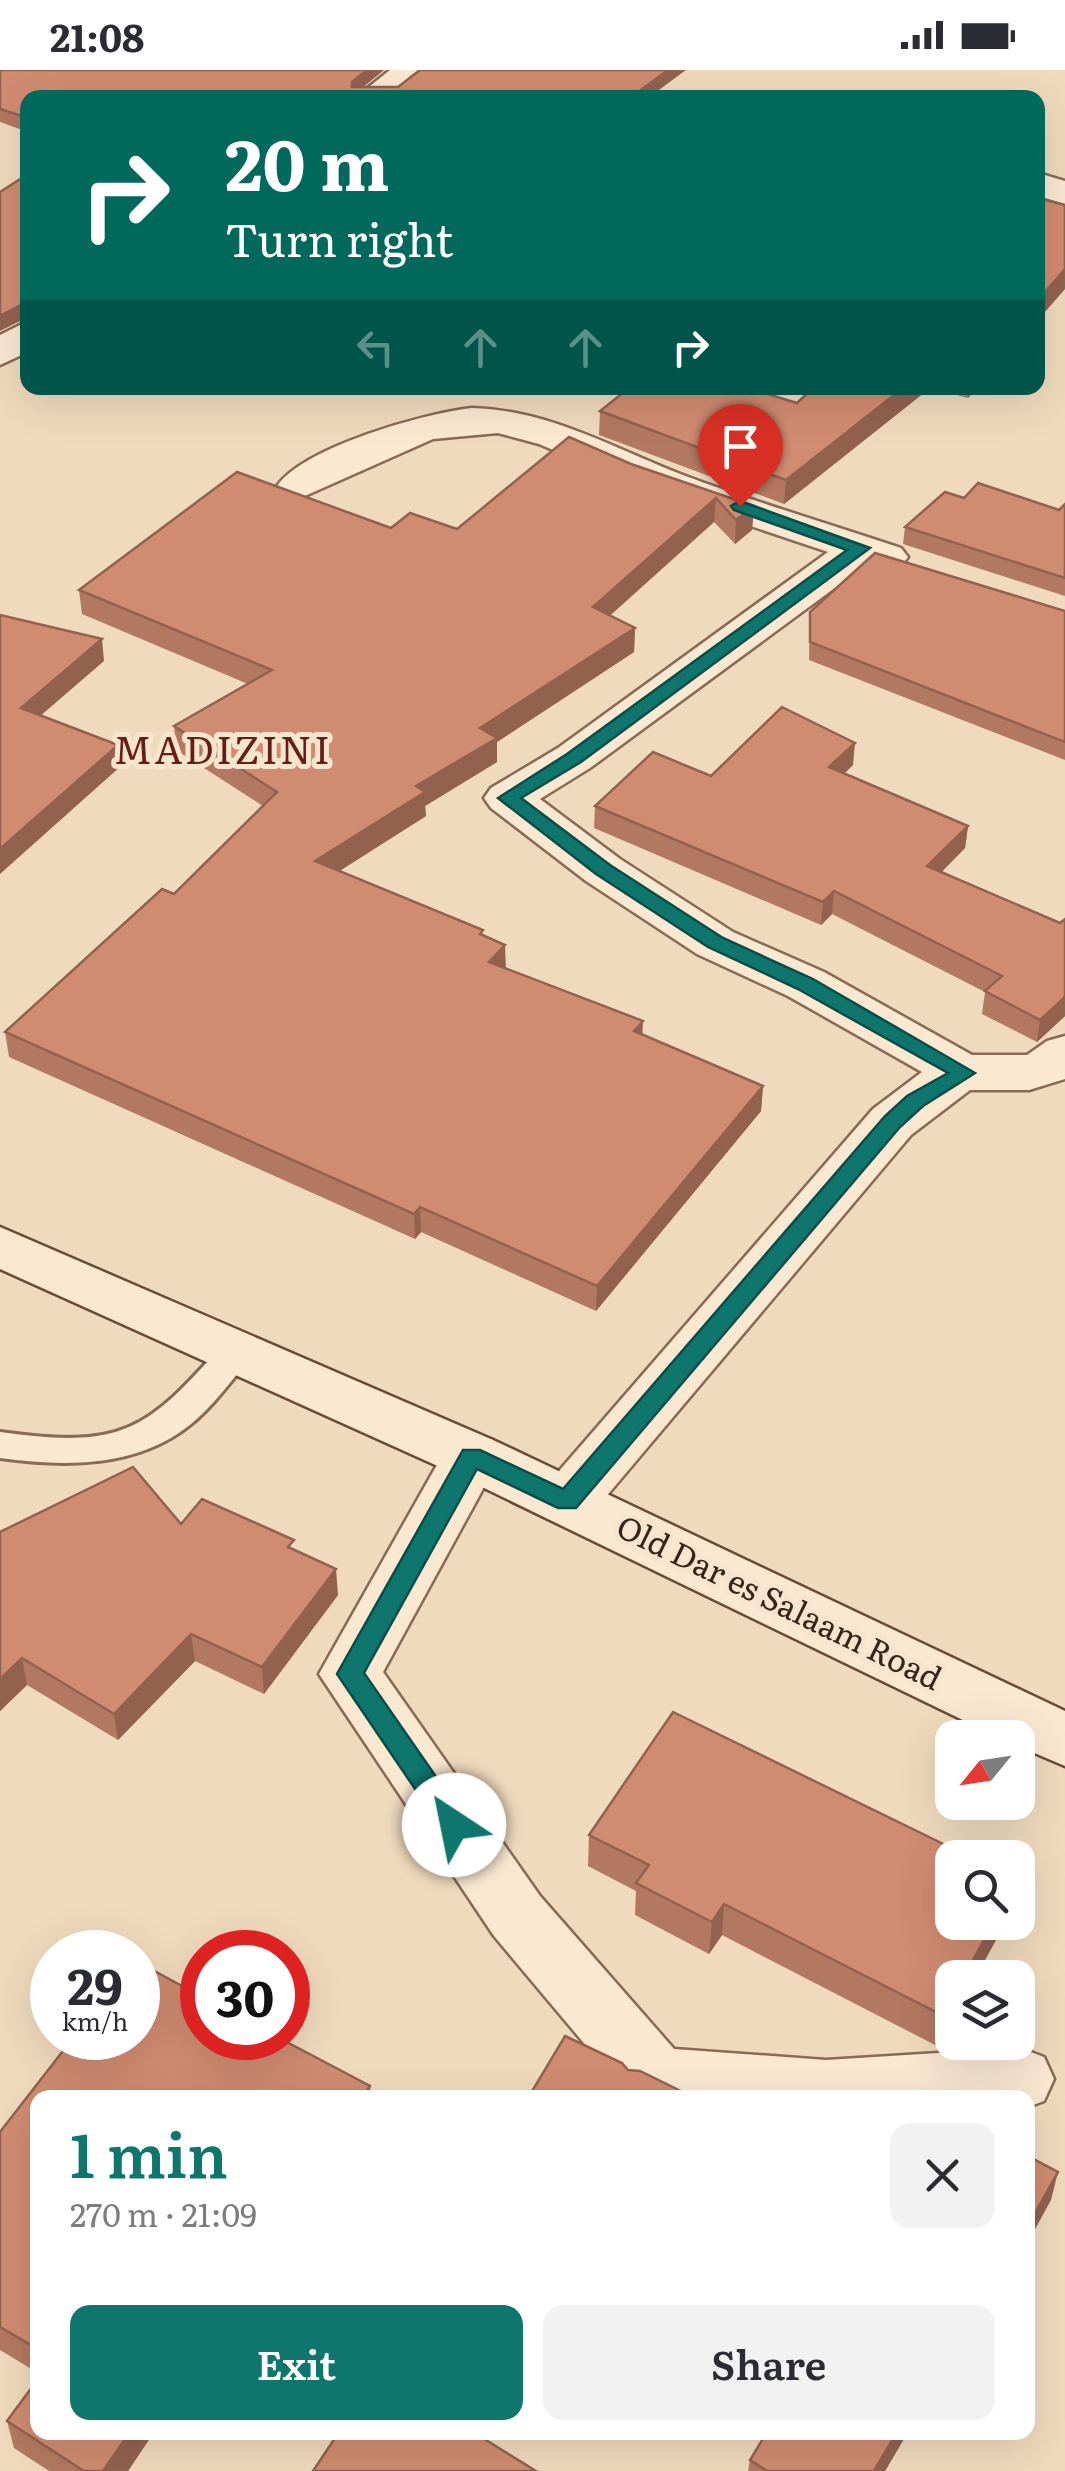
<!DOCTYPE html>
<meta charset="utf-8">
<style>
:root{--surface:#fff;--page:#f2f2f3;--text:#2b2b33;--muted:#7c7c81;--accent:#0f766e}
body{margin:0;font-family:Literata,serif;background:var(--page);color:var(--text);height:100vh;display:flex;flex-direction:column;font-size:38px;white-space:nowrap}
*{box-sizing:border-box;margin:0}
p{font-size:32px;color:var(--muted)}
.icon{flex:none;width:55px;height:55px;fill:none;stroke:currentColor;stroke-width:2;stroke-linecap:round;stroke-linejoin:round}
.map{position:relative;flex:1;overflow:hidden}
.sheet{position:absolute;left:30px;top:2020px;width:1005px;height:350px;display:flex;flex-direction:column;background:var(--surface);border-radius:20px;box-shadow:0 10px 40px #0002}
.sheet>*{flex:none}
.top-card{position:absolute;left:20px;top:20px;width:1025px;height:305px;border-radius:20px;box-shadow:0 10px 40px #0002;background:#00695c;color:#fff;overflow:hidden}
.needle{width:65px;rotate:240deg}
.fabs{position:absolute;left:935px;top:1650px;display:grid;gap:20px}
.fabs a{display:grid;place-items:center;width:100px;height:100px;border-radius:20px;background:var(--surface);box-shadow:0 10px 40px #0002;font-size:50px}
.speed{position:absolute;left:30px;top:1860px;display:flex;gap:20px;font-size:50px;font-weight:700;text-align:center}
.speed>*{display:grid;place-content:center;width:130px;height:130px;border-radius:50%;background:var(--surface);box-shadow:0 10px 40px #0002;line-height:1}
.speed small{font-size:25px;font-weight:400}
.speed .limit{border:15px solid #d22;background:#fff;color:#111}
.pin{position:absolute;display:grid;place-items:center;width:85px;height:85px;color:#fff;margin:-102px -42px;border-radius:50% 50% 50% 0;rotate:-45deg;box-shadow:0 0 10px #0007}
.pin .icon{rotate:45deg}
.me{position:absolute;width:110px;margin:-55px;rotate:326deg;stroke-linejoin:round;filter:drop-shadow(0 0 8px #0008)}
.turn{display:flex;align-items:center;gap:35px;height:210px;padding:0 40px;font-size:45px}
.turn .icon{width:130px;height:130px;stroke-width:2.5}
.turn b{display:block;font-size:70px;line-height:85px}
.lanes{display:flex;align-items:center;height:95px;padding:0 40px;background:#0003;justify-content:center;gap:50px;direction:ltr}
.lanes .off{opacity:.35}
.round{display:grid;place-items:center;flex:none;width:105px;height:105px;border-radius:20px;background:var(--page)}
.overview{display:flex;align-items:center;justify-content:space-between;height:170px;padding:0 40px}
h1{font-size:60px;font-weight:600;line-height:75px;color:var(--accent)}
.primary-button{display:flex;gap:20px;margin-top:auto;padding:20px 40px}
.primary-button a{flex:1;height:115px;border-radius:20px;background:var(--accent);color:#fff;font-size:40px;font-weight:600;line-height:115px;text-align:center}
.primary-button a+a{background:var(--page);color:var(--text)}
.status{display:flex;justify-content:space-between;align-items:center;height:70px;padding:0 50px;background:var(--surface);direction:ltr}
.status svg{height:28px;fill:currentColor}
.map>svg:first-child{display:block}
.lines{fill:none;stroke-linecap:round;stroke-linejoin:round}
.service-casing{stroke:#886a56;stroke-width:6}
.minor-casing{stroke:#886a56;stroke-width:5}
.secondary-casing{stroke:#6a4b39;stroke-width:5}
.service{fill:#fae8d1;fill-rule:evenodd}
.minor{fill:#fae8d1;fill-rule:evenodd}
.secondary{fill:#fae8d1;fill-rule:evenodd}
.wall{fill:#b37861}
.shaded-wall{fill:#92624f}
.building{fill:#d08c71;stroke:#92624f;stroke-width:2.5}
.route{fill:#0f766e;stroke:#0a4d48;stroke-width:2.5}
.labels{text-anchor:middle;stroke-width:10;stroke-linejoin:round;paint-order:stroke}
.street-label{font-size:32px;fill:#37251b;stroke:#f7e5cd}
.quarter-label{font-size:38px;letter-spacing:2.5px;fill:#661e18;stroke:#f7e5cd}
</style>
<div class="status"><b>21:08</b><svg viewBox="0 0 49 12"><path d="M0 12V9h3v3zM5 12V6h3v6zM10 12V3h3v9zM15 12V0h3v12zM26 1h20v11H26zM47 4h2v5h-2z"/></svg></div>
<div class="map">
<svg width="1065" height="2401" viewBox="0 0 1065 2401">
<rect width="100%" height="100%" fill="#f0dabd"/>
<g class="lines">
<g class="service-casing">
<path id="service" d="M236,1270l12,3 5,9 -5,9c-18,21 -35,45 -57,63 -54,44 -126,43 -191,34v-26c122,17 146,0 224,-89z"/>
</g>
<g class="minor-casing">
<g id="minor">
<path d="M390,0h41l-35,28h-41z"/>
<path d="M1038,103l27,8v23l-27,-8z"/>
<path d="M28,251v31l-28,13v-30z"/>
<path d="M472,338c77,2 141,40 211,67 72,27 146,49 218,73l7,9 -7,9 -15,4 -20,-5 -276,203 -50,31 80,60 113,73 91,40 148,83h55l20,-14 18,-5v43l-36,11h-59l-59,45 -323,383 -21,7 -21,-7 -8,-16 8,-16 327,-377 49,-37 -134,-76 -91,-42 -111,-73 -95,-73 -7,-10 7,-10 67,-40 270,-196 -172,-58 -117,-50 -41,-11 -65,6 -135,60 -15,-4 -6,-9c27,-39 148,-73 195,-78z"/>
<path d="M472,1364l21,6 8,16 -118,216 157,224 134,153 152,11 194,-12 24,9 10,22 -10,22 -16,6v-9h-398l-136,-162 -175,-262 132,-234z"/>
</g>
</g>
<g class="secondary-casing">
<path id="secondary" d="M0,1157l493,213 572,271v55l-47,-20v-8h-18l-549,-266 -451,-203z"/>
</g>
<use href="#service" class="service"/>
<use href="#minor" class="minor"/>
<use href="#secondary" class="secondary"/>
</g>
<g class="wall">
<path d="M0,0h384l-21,17 -335,11v34l-28,-10z"/>
<path d="M813,318h164l-9,10 -38,-10 -146,116 -185,-69 1,-24 197,-8z"/>
<path d="M631,394l123,42 -2,24 -17,14 -21,-22 -104,93 25,13 -1,24 -137,90v20l-72,44 1,10 -87,55 144,65 23,32 136,66 121,52 -2,25 -165,200 -175,-79 -6,7 -406,-182 -4,-25 169,-138 89,-88 -87,-56 -2,-24 74,-42 -166,-70 -3,-24 312,-62 66,1z"/>
<path d="M964,428l95,12 6,-6v92l-162,-52 2,-17z"/>
<path d="M1065,541v149l-256,-100 1,-48z"/>
<path d="M853,695l-9,8 124,53 -3,22 -24,24 119,51 5,-4v97l-28,26 -55,-28 3,-22 -153,-78 -11,11 -227,-97 1,-22 116,-30z"/>
<path d="M181,1454l114,26 43,45 -74,99 -69,-33 -77,79 -91,-55 -27,26v-179z"/>
<path d="M589,1765l363,87h54l-31,56h-23l-15,68 -215,-111 -13,19 -74,-39 1,-24 -48,-25z"/>
<path d="M38,2028v275l-38,-23v-218z"/>
<path d="M7,2351l31,11h116l-26,39h-79l-35,-23z"/>
<path d="M767,2362h141l-23,39h-137l2,-11z"/>
</g>
<g class="shaded-wall">
<path d="M367,0h17l-31,25 -1,-13z"/>
<path d="M668,0h18l-38,28h-18z"/>
<path d="M1065,199v20l-27,31v-20z"/>
<path d="M25,233l1,15 -26,13v-15z"/>
<path d="M903,318h27l-146,116 2,-24z"/>
<path d="M969,318h8l-9,10z"/>
<path d="M716,428l-2,24 -121,109v-24z"/>
<path d="M754,436l-2,24 -17,14 1,-24z"/>
<path d="M635,558l-1,24 -137,90v20l-72,44 1,10 -110,70 -1,-25 101,-75 64,-58z"/>
<path d="M102,569l2,22 -80,69 -3,-22z"/>
<path d="M855,673l-2,22 -25,25 1,-23z"/>
<path d="M118,675l3,21 -121,108v-25z"/>
<path d="M968,756l-3,22 -40,41 2,-23z"/>
<path d="M834,821l-2,23 -11,11 2,-23z"/>
<path d="M505,875l1,25 -17,-8z"/>
<path d="M1065,927v19l-28,26 3,-22z"/>
<path d="M643,951l-1,24 -8,-14z"/>
<path d="M763,1016l-2,25 -165,200 1,-25z"/>
<path d="M420,1137l1,25 -6,7 -1,-25z"/>
<path d="M336,1499l2,26 -74,99 -2,-27z"/>
<path d="M191,1564l4,27 -77,79 -4,-26z"/>
<path d="M22,1588l5,27 -27,26v-32z"/>
<path d="M724,1834l-2,31 -13,19 3,-32z"/>
<path d="M994,1852h12l-31,56h-12z"/>
<path d="M952,1927v21l-15,28 5,-31z"/>
<path d="M370,2016l1,12h-9z"/>
<path d="M1058,2102l-7,28 -23,42 2,-20z"/>
<path d="M130,2362h24l-26,39h-25z"/>
<path d="M897,2362h11l-23,39h-11z"/>
</g>
<g class="building">
<path d="M0,0h367l-15,12v5h46l22,-17h248l-38,28h-602v20l-28,-9z"/>
<path d="M28,104v131l-3,-2 -25,13v-124z"/>
<path d="M1038,128l27,7v64l-27,31z"/>
<path d="M629,318h119l49,15 16,-15h90l-117,92 -186,-69z"/>
<path d="M569,367l62,27 123,42 -18,14 -20,-22 -123,109 42,21 -155,100 17,10 -81,48 9,6 -110,69 168,69 -3,4 25,11 -16,17 154,59 -9,10 129,55 -166,200 -177,-79 -6,7 -409,-182 157,-143 12,5 103,-102 -103,-66 98,-56 -193,-80 158,-118 154,56 19,-15 47,16z"/>
<path d="M978,413l81,27 6,-6v74l-160,-51 40,-35 19,6z"/>
<path d="M875,483l190,58v131l-255,-100v-30z"/>
<path d="M0,545l102,24 -81,69 97,37 -118,104z"/>
<path d="M782,637l73,36 -26,24 139,59 -41,40 133,57 5,-4v78l-25,23 -55,-29 17,-15 -168,-85 -11,11 -228,-96 58,-54 58,24z"/>
<path d="M133,1397l48,57 21,-25 92,41 -6,7 48,22 -74,98 -71,-33 -77,80 -92,-56 -22,21v-147z"/>
<path d="M673,1642l299,146h-20v64h42l-31,56h-11v19l-10,18 -218,-111 -12,18 -76,-39 13,-18 -60,-30z"/>
<path d="M138,1892l64,35v41h77l91,48 -8,12h-324v251l-38,-22v-195l73,-94h65z"/>
<path d="M565,1966l57,27 6,7 12,1 55,27h-167z"/>
<path d="M1028,2086l30,16 -28,50 -2,-1z"/>
<path d="M38,2309v53h92l-27,39h-19l-77,-50z"/>
<path d="M339,2362h134l63,39h-223z"/>
<path d="M767,2362h130l-23,39h-107l-17,-11z"/>
</g>
<path class="route" d="M740,431l130,47 -289,214 -60,36 89,67 113,73 90,41 162,94 -52,33 -23,21 -324,381h-18l-81,-39 -113,204 100,144 4,8 -4,8 -10,3 -9,-3 -108,-159 126,-224h17l83,39 322,-373 22,-20 41,-23 -150,-84 -90,-42 -112,-73 -98,-76 69,-44 280,-204 -113,-40 -3,-4z"/>
<g class="labels">
<g class="street-label">
<text transform="translate(779 1533) rotate(26)" y="11">Old Dar es Salaam Road</text>
</g>
<g class="quarter-label">
<text x="223" y="694">MADIZINI</text>
</g>
</g>
</svg>
<div class="fabs">
<a><svg class="needle" viewBox="-14 -14 28 28"><path d="M0-13l5 13h-10z" fill="#e53935"/><path d="M0 13l5-13h-10z" fill="#7c7c81"/></svg></a>
<a><svg class="icon" aria-label="search" viewBox="0 0 24 24"><circle cx="10" cy="10" r="6"/><path d="M15 15l6 6"/></svg></a>
<a><svg class="icon" aria-label="layers" viewBox="0 0 24 24"><path d="M12 4l9 5-9 5-9-5zM3 14l9 5 9-5"/></svg></a>
</div>
<div class="speed"><div>29<small>km/h</small></div><div class="limit">30</div></div>
<div class="pin" style="left:740px;top:436px;background:#d93025"><svg class="icon" aria-label="arrive" viewBox="0 0 24 24"><path d="M6 21V4h12l-3 4 3 4H6"/></svg></div>
<svg class="me" style="left:454px;top:1755px" viewBox="-20 -20 40 40"><circle r="19" fill="#fff"/><path d="M0-13L10 11 0 6-10 11z" fill="#0f766e"/></svg>
<div class="top-card">
<div class="turn"><svg class="icon" aria-label="right" viewBox="0 0 24 24"><path d="M7 20v-9h11M14 6l5 5-5 5"/></svg><div><b>20 m</b>Turn right</div></div>
<div class="lanes"><svg class="icon off" aria-label="left" viewBox="0 0 24 24"><path d="M17 20v-9H6M10 6l-5 5 5 5"/></svg><svg class="icon off" aria-label="ahead" viewBox="0 0 24 24"><path d="M12 20V5M6 11l6-6 6 6"/></svg><svg class="icon off" aria-label="ahead" viewBox="0 0 24 24"><path d="M12 20V5M6 11l6-6 6 6"/></svg><svg class="icon" aria-label="right" viewBox="0 0 24 24"><path d="M7 20v-9h11M14 6l5 5-5 5"/></svg></div>
</div>
<section class="sheet">
<div class="overview"><div><h1>1 min</h1><p>270 m · 21:09</p></div><a class="round"><svg class="icon" aria-label="close" viewBox="0 0 24 24"><path d="M6 6l12 12M18 6L6 18"/></svg></a></div>
<div class="primary-button"><a>Exit</a><a>Share</a></div>
</section>
</div>
